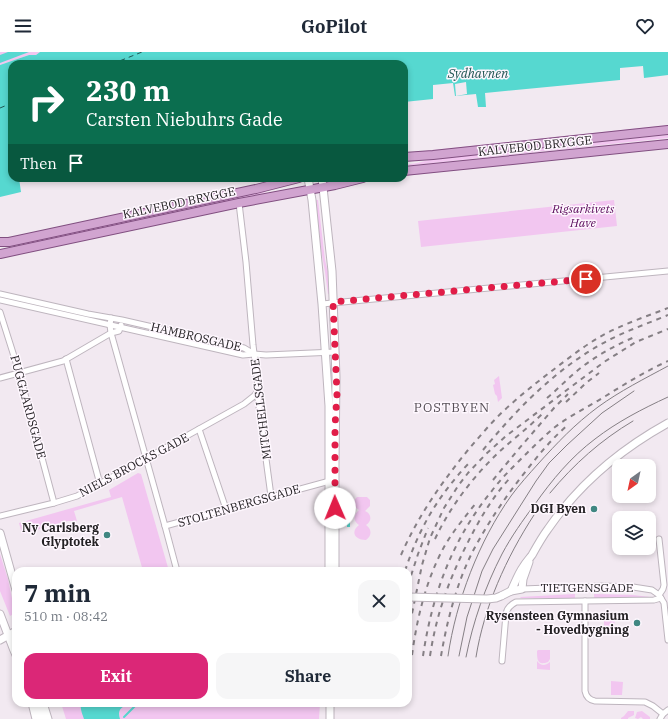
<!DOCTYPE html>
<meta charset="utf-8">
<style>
:root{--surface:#fff;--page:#f6f6f7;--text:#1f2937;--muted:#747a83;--accent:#db2777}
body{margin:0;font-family:"IBM Plex Serif",serif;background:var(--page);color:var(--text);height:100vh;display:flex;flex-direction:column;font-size:15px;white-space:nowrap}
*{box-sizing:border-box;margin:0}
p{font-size:13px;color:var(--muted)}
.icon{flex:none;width:22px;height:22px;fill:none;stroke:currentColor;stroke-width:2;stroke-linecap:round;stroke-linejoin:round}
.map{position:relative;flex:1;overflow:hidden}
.side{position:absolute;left:12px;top:515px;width:400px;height:140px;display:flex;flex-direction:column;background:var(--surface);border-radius:12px;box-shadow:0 2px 6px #0003}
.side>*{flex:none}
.banner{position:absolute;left:8px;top:8px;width:400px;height:122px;border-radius:12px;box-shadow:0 2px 6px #0003;background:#0b6e4f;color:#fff;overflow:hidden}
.needle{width:26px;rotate:213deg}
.tools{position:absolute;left:612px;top:407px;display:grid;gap:8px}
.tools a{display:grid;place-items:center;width:44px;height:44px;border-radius:8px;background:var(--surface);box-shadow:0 2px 6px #0003;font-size:20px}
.pin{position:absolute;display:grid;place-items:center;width:34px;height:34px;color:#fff;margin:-17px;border:2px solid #fff;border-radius:50%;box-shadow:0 1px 4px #0007}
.me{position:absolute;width:44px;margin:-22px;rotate:359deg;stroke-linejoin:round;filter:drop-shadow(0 0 3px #0008)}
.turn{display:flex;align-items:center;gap:14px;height:84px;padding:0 12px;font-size:18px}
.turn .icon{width:52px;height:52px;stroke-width:2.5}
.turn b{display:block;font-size:28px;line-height:34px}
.then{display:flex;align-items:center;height:38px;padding:0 12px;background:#0003;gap:8px;font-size:15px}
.round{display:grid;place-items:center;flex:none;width:42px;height:42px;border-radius:12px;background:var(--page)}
.summary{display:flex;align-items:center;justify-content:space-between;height:68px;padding:0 12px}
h1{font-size:24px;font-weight:700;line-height:30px}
.action{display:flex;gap:8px;margin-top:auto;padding:8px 12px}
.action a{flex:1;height:46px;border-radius:12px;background:var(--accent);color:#fff;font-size:16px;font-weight:700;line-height:46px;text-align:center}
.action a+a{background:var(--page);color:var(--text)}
header{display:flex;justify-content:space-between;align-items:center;height:52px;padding:0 12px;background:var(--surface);font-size:18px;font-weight:700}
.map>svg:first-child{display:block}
.green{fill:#f2c6f0}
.water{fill:#56d8d0}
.pier{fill:#f2e9f1}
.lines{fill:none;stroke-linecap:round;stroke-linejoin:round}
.stream{stroke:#56d8d0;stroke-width:2}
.ferry{stroke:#215754;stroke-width:1;stroke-dasharray:5 4;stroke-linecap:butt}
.street-casing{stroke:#beb5be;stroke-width:7}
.secondary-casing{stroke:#beb5be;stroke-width:9}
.primary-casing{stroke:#814f80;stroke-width:10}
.street{stroke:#fff;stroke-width:5}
.secondary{stroke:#fff;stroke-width:7}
.primary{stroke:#d1a4d0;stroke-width:8}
.tram{stroke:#857f84;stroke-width:1}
.rail{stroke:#857f84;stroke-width:2;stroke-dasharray:5 5;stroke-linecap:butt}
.secondary-bridge-casing{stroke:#beb5be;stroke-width:9;stroke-linecap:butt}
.secondary-bridge{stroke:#fff;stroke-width:7}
.route{stroke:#e11d48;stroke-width:7;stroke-dasharray:0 12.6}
.poi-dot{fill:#408782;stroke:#fef7fe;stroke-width:1.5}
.labels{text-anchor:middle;stroke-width:3;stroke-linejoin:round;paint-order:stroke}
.street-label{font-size:12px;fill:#242124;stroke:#fef7fe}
.park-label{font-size:12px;font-style:italic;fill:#5b0b5c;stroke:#fef7fe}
.poi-label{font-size:12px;font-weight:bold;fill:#242124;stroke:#fef7fe;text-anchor:end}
.water-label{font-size:13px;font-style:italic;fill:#215754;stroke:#fef7fe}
.neighbourhood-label{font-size:13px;letter-spacing:1px;fill:#575057;stroke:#fef7fe}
</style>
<header><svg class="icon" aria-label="menu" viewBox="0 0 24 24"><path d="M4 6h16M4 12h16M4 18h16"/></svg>GoPilot<svg class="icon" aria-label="heart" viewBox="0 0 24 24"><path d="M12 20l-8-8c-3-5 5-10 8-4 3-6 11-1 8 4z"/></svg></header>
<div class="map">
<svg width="668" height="667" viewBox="0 0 668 667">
<rect width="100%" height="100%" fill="#f2e9f1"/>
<g class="green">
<path d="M0,0h40l-4,3h-7l-29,10z"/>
<path d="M668,73v1l-264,28v-1z"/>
<path d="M668,83v3l-264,28v-1l13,-2 16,-4z"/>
<path d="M668,96l-264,28 4,-1z"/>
<path d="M265,139l1,1 -8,3 -236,51v-1l10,-4z"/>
<path d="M316,148h2l7,60 3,12 2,22h-2l-3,-22 -5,-28z"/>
<path d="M614,148l3,26 -196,21 -3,-26z"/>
<path d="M499,324l3,22 -4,4 -1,-6 -2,-2 -2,-9 2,-1 -1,-4z"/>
<path d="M138,421l3,1 28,97h-26l-21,-74 -48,14 3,10 -4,1v-1h-5l-46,13 -3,-11 92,-26 -2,-7z"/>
<path d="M357,445h10l3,3v6l-5,5c7,3 7,10 1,14 6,4 6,11 0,15 -11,0 -16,-8 -7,-15 -6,-4 -6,-10 0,-15 -5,-3 -7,-8 -2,-13z"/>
<path d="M0,502l8,25 7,34 -5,3 -10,-25z"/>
<path d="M575,542v4h-54l-1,-1z"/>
<path d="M594,542l39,1 17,2 -1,1h-55z"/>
<path d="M604,566h11l-1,10h-10z"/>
<path d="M538,598h12v9l-2,3c-11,4 -11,-3 -11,-11z"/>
<path d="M537,609c4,5 8,5 13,1v8l-13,-1z"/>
<path d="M611,629l12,1 -1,13h-11z"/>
<path d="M61,651h259l-1,16h-253z"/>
<path d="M628,659h6v4l-6,3v1h-7v-1l3,-2z"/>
<path d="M642,659l8,6v2h-7l-2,-2 -3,2 -3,-1 2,-6z"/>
</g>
<g class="water">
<path d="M8,0h21l-29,11v-8z"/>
<path d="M40,0h628v23l-24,3 -1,-12 -23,2v12l-135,13 1,14h-8l-2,-13 -21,2 -2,-13 -20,2v14l-29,3v-38h-392v114h7l2,14 -21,5v-132l29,-10h7z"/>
<rect x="347" y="452" width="3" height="23"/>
<path d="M81,651h49c-8,5 -13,5 -10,16h-36c-2,-6 -4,-10 -3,-16z"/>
</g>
<path class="pier" d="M466,30l1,12 -11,2 -1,-12z"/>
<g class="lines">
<path class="stream" d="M124,665l14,-14"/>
<g class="ferry">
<path d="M112,12l30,-12"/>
<path d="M0,56l12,-5"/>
</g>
<g class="street-casing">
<g id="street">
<path d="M239,151l7,59 7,83 5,41 -1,6 14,104"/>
<path d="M0,242l88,20 34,6 122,28 10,6"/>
<path d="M0,248l243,55 11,-1 12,1 69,-3"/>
<path d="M322,252l346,-33"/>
<path d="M0,260l19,60 35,131"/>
<path d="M111,266l-1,7 1,8 54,193 12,45"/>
<path d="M66,307l34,125"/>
<path d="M0,326l63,-17 48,-28 8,-2 2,-6"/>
<path d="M199,377l27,80"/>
<path d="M0,464l54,-13 23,-7 70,-38 97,-54 10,-8 3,-4"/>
<path d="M165,474l161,-44 6,-1"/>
<path d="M659,487l5,46 -1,4 -4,6"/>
<path d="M522,537l81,-3 30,1 19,3 7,5 5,8 4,37"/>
<path d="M585,549v90c1,5 4,9 10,10l50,1 8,4 10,8"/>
<path d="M502,609l4,-47c1,-6 4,-9 10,-12l138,-2 7,-2"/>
<path d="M660,667l3,-5 5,-4"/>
</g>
</g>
<g class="secondary-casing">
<g id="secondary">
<path d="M308,126l4,22 10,104 7,102v165"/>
<path d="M322,126l10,93 4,106 -1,87v107"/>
<path d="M0,481l16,57"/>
<path d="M511,539c4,-8 7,-17 12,-24 3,-5 6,-8 9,-12 5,-9 10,-18 16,-26 31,-45 73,-80 120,-106"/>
<path d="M501,544l10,-5 11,-2 1,-10 6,-17"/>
<path d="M0,562l13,34 3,7"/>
<path d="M0,588l16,-9"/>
<path d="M32,651l4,16"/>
<path d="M37,651l5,16"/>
<path d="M43,651l5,16"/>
<path d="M330,667v-16"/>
</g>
</g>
<g class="primary-casing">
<g id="primary">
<path d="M404,105l29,-2 235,-25"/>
<path d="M404,119l264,-27"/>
<path d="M0,190h9l247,-53 43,-11"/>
<path d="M0,202l239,-51 96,-18 28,-7"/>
</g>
</g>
<use href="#street" class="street"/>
<use href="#secondary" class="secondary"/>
<use href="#primary" class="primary"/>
<g class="tram">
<path d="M550,441c24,-29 51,-53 83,-72"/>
<path d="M448,604c8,-55 31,-115 63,-160 8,-11 18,-22 27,-32 19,-21 37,-40 60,-57 22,-16 46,-28 70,-41"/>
<path d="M459,604l8,-39 15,-46 11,-22 43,-68 13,-18 18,-18 35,-32 32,-22"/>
<path d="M466,605c7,-35 19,-70 36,-103 9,-17 21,-34 33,-50 17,-24 36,-47 60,-65 22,-17 47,-30 73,-42"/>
<path d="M476,605c8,-50 30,-99 58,-142"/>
</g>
<g class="rail">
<path d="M547,346c12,-10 23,-22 35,-31 17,-13 36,-23 55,-31"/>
<path d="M566,350l20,-19 13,-10"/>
<path d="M483,398c33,-40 70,-78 115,-104 22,-13 46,-21 70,-31"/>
<path d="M493,428l24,-29 37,-43 14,-14"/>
<path d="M435,487c15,-32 37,-61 63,-86 14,-13 30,-25 44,-39"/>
<path d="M401,503c17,-39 41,-73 67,-105 13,-15 26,-31 41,-44 13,-12 26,-22 40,-33 16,-12 32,-25 49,-35 22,-13 47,-21 70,-30"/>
<path d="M405,519c14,-43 33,-75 64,-108"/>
<path d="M408,533l10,-31 10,-26"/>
<path d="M408,581l14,-68 8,-27 14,-30 14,-22 10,-13 18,-19 20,-18 98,-74 32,-20 32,-13"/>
<path d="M412,603c5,-37 14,-75 32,-108 9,-16 21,-30 32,-44"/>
<path d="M423,604c9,-61 29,-116 68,-164 8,-11 17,-20 27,-30 12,-12 24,-24 37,-35 16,-12 33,-20 49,-30 21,-13 42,-26 64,-36"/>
<path d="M430,604c6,-40 18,-74 36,-110 12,-24 25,-47 43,-67"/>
<path d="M441,604c6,-35 16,-75 33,-107 14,-26 30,-50 48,-73 15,-19 29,-37 47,-52"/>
</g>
<g class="secondary-bridge-casing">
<path id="secondary-bridge" d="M408,545l79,2 9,-1 5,-2"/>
</g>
<use href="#secondary-bridge" class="secondary-bridge"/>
</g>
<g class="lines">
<path class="route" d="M335,456v-82l2,-32 -4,-92 253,-23"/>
</g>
<g class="poi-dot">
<circle cx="594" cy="457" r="4"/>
<circle cx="107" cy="483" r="4"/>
<circle cx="637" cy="571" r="4"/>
</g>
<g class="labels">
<g class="street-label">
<text transform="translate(535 94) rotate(-6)" y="4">KALVEBOD BRYGGE</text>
<text transform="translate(179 151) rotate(-12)" y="4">KALVEBOD BRYGGE</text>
<text transform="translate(196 285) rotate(13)" y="4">HAMBROSGADE</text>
<text transform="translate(28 355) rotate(75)" y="4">PUGGAARDSGADE</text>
<text transform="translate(261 357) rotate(-97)" y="4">MITCHELLSGADE</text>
<text transform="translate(134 413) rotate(-28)" y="4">NIELS BROCKS GADE</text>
<text transform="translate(239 454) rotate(-16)" y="4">STOLTENBERGSGADE</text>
<text x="587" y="540">TIETGENSGADE</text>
</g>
<g class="park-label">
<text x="583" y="161">Rigsarkivets<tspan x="583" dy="14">Have</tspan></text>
</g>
<g class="poi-label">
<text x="586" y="461">DGI Byen</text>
<text x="99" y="480">Ny Carlsberg<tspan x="99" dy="14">Glyptotek</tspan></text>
<text x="629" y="568">Rysensteen Gymnasium<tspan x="629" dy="14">- Hovedbygning</tspan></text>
</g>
<g class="water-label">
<text x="478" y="26">Sydhavnen</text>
</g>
<g class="neighbourhood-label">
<text x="452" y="360">POSTBYEN</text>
</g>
</g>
</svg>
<div class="tools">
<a><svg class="needle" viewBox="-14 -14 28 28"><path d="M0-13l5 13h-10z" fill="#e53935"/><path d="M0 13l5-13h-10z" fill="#747a83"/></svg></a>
<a><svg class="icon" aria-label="layers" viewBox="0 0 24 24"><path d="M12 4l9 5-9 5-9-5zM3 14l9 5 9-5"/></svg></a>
</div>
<div class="pin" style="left:586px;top:227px;background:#d93025"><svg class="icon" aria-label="arrive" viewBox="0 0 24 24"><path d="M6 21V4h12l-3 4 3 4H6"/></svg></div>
<svg class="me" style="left:335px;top:456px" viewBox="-20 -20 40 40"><circle r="19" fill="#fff"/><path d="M0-13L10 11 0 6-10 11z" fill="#e11d48"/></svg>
<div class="banner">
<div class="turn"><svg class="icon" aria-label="right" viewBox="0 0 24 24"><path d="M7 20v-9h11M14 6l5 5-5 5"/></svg><div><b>230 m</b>Carsten Niebuhrs Gade</div></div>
<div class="then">Then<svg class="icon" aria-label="arrive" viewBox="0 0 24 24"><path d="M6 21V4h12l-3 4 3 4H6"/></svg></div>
</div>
<section class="side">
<div class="summary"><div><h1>7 min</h1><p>510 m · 08:42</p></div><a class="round"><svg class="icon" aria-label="close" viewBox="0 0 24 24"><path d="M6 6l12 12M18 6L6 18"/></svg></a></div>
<div class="action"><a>Exit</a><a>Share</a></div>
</section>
</div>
